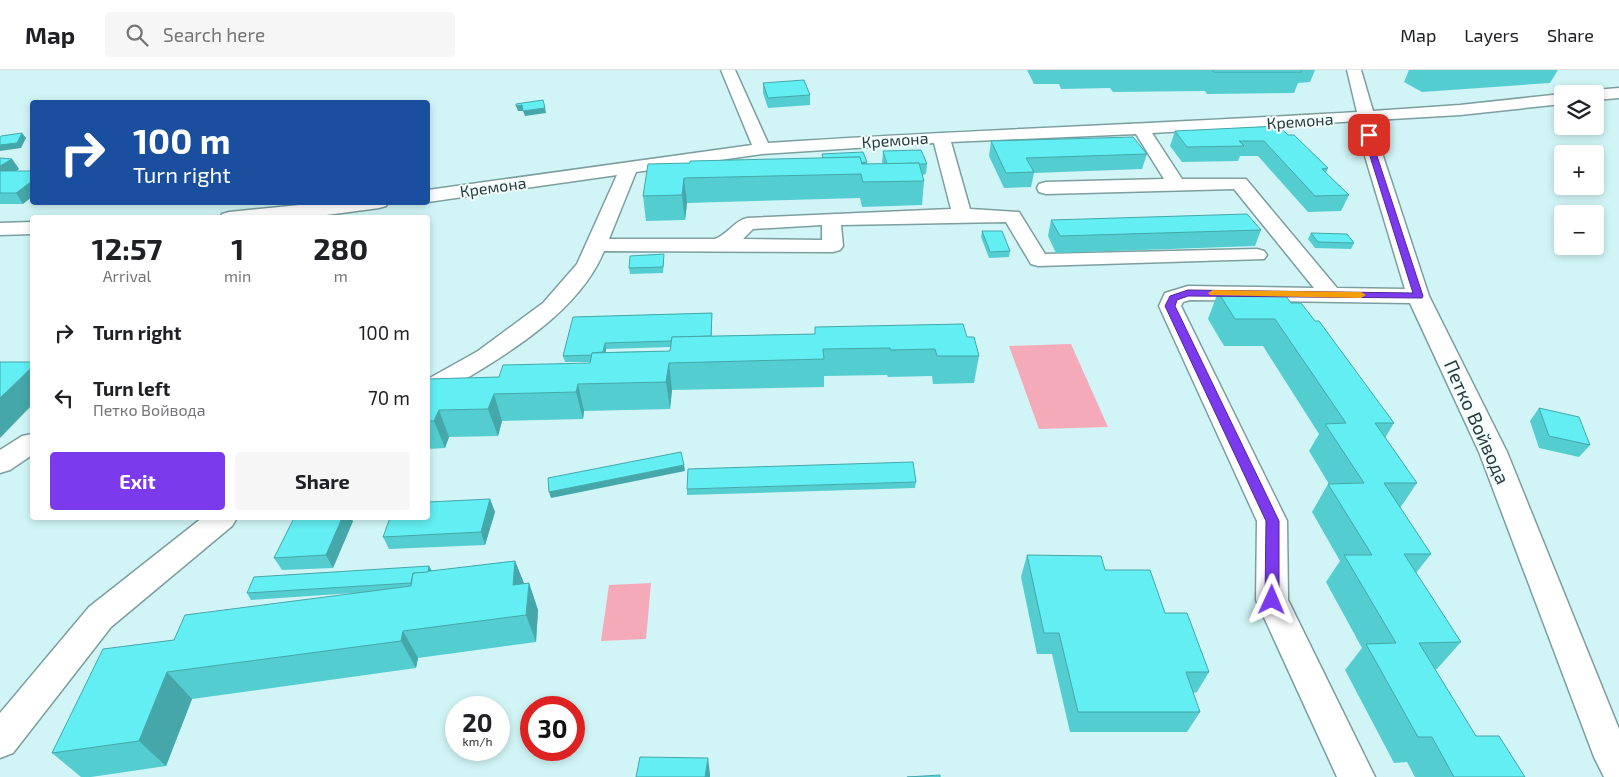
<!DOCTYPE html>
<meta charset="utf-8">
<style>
:root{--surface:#fff;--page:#f6f6f6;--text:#202124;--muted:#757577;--line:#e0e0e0;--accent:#7c3aed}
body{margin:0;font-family:"Exo 2",sans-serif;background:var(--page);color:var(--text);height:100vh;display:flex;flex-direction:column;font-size:19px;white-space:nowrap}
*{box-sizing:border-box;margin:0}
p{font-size:16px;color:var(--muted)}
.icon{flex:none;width:28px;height:28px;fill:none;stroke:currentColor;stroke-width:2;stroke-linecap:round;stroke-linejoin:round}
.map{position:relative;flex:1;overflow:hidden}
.details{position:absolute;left:30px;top:145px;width:400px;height:305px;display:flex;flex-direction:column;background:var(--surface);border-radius:5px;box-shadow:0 2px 8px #0003}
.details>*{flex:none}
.guide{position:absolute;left:30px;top:30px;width:400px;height:105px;border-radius:5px;box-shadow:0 2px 8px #0003;background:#1a4fa0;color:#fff;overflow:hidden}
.buttons{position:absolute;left:1554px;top:15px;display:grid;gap:10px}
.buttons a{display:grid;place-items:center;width:50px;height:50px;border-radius:5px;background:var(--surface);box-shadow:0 2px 8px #0003;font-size:25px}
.speed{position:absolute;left:445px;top:626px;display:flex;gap:10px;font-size:25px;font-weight:700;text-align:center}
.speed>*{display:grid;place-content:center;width:65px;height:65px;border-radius:50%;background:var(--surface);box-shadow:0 2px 8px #0003;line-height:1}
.speed small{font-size:12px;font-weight:400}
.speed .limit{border:8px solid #d22;background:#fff;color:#111}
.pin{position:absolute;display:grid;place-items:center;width:42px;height:42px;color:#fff;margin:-21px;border-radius:10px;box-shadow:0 2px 8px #0006}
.me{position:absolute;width:55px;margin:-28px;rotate:1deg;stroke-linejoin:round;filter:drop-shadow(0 0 4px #0008)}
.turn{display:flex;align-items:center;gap:18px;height:105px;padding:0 20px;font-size:22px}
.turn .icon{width:65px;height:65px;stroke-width:2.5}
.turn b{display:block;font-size:35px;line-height:42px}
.eta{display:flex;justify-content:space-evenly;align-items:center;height:85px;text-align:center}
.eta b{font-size:30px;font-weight:700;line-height:35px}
.button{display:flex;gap:10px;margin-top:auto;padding:10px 20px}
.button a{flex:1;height:58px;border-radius:5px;background:var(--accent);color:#fff;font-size:20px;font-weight:700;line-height:58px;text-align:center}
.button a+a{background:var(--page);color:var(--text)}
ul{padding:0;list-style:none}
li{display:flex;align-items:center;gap:15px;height:65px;padding:0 20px}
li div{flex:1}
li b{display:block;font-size:19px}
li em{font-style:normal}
header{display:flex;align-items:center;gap:30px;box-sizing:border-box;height:70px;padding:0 25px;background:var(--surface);border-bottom:1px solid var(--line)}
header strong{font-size:24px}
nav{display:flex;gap:28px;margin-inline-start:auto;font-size:18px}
.search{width:350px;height:45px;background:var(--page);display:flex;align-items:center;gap:12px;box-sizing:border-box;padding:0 18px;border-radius:5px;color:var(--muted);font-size:19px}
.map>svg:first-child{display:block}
.green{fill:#f5aab9}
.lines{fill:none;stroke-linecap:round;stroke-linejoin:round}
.minor-casing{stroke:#7c9e9e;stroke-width:3}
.minor{fill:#fff;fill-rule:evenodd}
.wall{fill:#54cdd0;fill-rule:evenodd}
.shaded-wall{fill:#45a7a9}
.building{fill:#62eef2;stroke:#45a7a9}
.route{fill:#7c3aed;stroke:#51269a}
.slow{fill:#f59e0b}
.labels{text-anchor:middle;stroke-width:4;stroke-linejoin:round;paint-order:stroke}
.far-street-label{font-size:16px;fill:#2b393a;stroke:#f0fefe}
.street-label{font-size:19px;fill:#2b393a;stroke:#f0fefe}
</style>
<header>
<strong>Map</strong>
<div class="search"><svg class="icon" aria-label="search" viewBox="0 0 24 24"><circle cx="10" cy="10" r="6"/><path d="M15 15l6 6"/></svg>Search here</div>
<nav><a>Map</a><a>Layers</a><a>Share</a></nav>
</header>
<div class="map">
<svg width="1619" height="707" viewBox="0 0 1619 707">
<rect width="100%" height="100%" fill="#d1f5f6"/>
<g class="green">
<path d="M1071,274l37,83 -69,2 -30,-83z"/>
<path d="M651,513l-5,56 -45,2 8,-56z"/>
</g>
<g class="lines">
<g class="minor-casing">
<g id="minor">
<path d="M721,0h14l33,73c196,-13 393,-19 589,-31l-10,-42h14l12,41 87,-6 102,-11v10l-102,11 -85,5 7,33 47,143 78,156 112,277v48h-15l-10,-20 -115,-305 -69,-149 -220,-3 -7,2 -2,4 106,215 1,79 87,177h-38l-81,-177 1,-79 -98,-215 6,-13 23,-7 126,2 -80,-99 -188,5 -7,-2 -2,-4 2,-4 7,-2 118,-3 -28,-45 -185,8 19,67 49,3 26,42 212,-5 7,2 3,4 -3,4 -226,7 -7,-2 -25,-42 -165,3 2,21 -3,4 -7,2 -229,-1c-27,66 -109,110 -167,145l-9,2v-19l50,-28 65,-48 34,-39 40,-89 -189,27v-12l324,-45zM1359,51l5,32 41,136 -68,-1 -91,-109h-64l-30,-46zM934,73l17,66 -204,9c-13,3 -19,16 -32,21h-106l27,-67 126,-18zM822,155v15l-79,-1 10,-10z"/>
<path d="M1619,18v10l-24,2v-6h-7l7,-4z"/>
<path d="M330,132h58l-2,4 -7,2 -75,10h-84l2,-4 7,-2z"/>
<path d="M32,152v12l-32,1v-12z"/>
<path d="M32,364v21l-22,15 -10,3v-23l22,-14z"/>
<path d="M202,448h35l-5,8 -121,101 -98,126 -13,5v-45l89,-106z"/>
</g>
</g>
<use href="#minor" class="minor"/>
</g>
<g class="wall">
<path d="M1027,0h288l-5,12 -12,1 -4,10 -87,1 -2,-3 -92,1 -3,-4 -49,1 -2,-5h-25z"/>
<path d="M1409,0h149l-8,13 -128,9 -18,-10z"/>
<path d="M763,13l47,12v10l-42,3 -5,-15z"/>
<path d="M1175,61l113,4 40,33 -2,5 23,22 -8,16 -33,1 -50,-56h-18l-2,5 -56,1 -12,-16z"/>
<path d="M991,71l156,13 -5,15 -108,4 -3,14 -27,1 -15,-32z"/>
<path d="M883,81l44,13 -1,10 -4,1 2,6 -2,24 -60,2 -2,-9 -173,5 -2,17 -39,1 -3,-25 47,-33 132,-5v-4l45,8v2h16l-1,-2z"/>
<path d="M0,88l12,1 7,10 -3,2 7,33h-23z"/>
<path d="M1051,150l210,10 -6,16 -199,7 -8,-17z"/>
<path d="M982,161l28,20 -1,6 -20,1 -8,-21z"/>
<path d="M1311,163l43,10 -3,6 -36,-1 -7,-9z"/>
<path d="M664,190l-1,13 -33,1 -1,-6z"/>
<path d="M1218,222l73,11 24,18 79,102 -9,15 32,45 -17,25 31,46 -15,19 45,69 -24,27h-3l42,67 49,41h-110l-8,-15 -13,1 -49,-93 17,-22 -36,-66 14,-21 -28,-49 16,-28h1l-20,-33 10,-17 -56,-88h-39l-16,-27z"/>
<path d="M712,243v6l-1,17 104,-2v-7l152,10 12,19 -5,27 -41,1 -1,-8 -44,1 -1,-2 -63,1v11l-152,3 -2,19 -86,2 -1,8 -81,2 -4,15 -49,1 -4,11 -17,1v-70l71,-2 91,-14v-1h-25l-2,-6 10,-39zM670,277v4l-64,1v-3z"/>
<path d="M1539,338l51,37 -11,12 -40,-9 -9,-27z"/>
<path d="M916,412l-1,6 -228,7v-6z"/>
<path d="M490,429l5,13 -10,33 -96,4 -6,-12z"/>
<path d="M353,451l-20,47 -51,2 -8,-12z"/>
<path d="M1027,485l78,15 60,43 44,59 -12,20 -4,1 7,19 -13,20h-117l-18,-78h-15l-16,-77z"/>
<path d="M515,491l9,23 5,-1 9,27 -2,32 -118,16 -2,10 -224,31 -26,67 -75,11h-10l-29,-24 122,-113 180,-47 -103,7 -4,-7 182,-27 3,5z"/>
</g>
<g class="shaded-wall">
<path d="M522,35l1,6h-5l-2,-5z"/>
<path d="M545,38l1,5 -21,3 -2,-5z"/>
<path d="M22,63l4,5 -5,10 -21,3v-6z"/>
<path d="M12,89l7,10 -19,13v-16z"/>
<path d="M684,108l3,25 -2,17 -3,-25z"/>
<path d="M32,111v16l-9,7 -7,-11z"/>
<path d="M712,243v6l-1,27 -1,-6z"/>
<path d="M605,273l1,6 -2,12 -1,-6z"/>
<path d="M669,293l3,27 -2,19 -4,-27z"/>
<path d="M32,297v38l-32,33v-40z"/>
<path d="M578,314l6,27 -1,8 -7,-27z"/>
<path d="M494,324l8,27 -4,15 -10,-27z"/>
<path d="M439,340l10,27 -4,11 -11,-27z"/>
<path d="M684,395l1,6 -134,27 -2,-6z"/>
<path d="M490,429l5,13 -10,33 -4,-13z"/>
<path d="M342,448h9l2,3 -20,47 -7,-13z"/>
<path d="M515,491l11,27 -13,-3z"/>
<path d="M429,496l3,6 -7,10z"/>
<path d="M529,513l9,27 -2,32 -10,-27z"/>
<path d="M403,561l15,27 -2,10 -15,-27z"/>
<path d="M167,602l25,27 -26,67 -27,-25z"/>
<path d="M708,688l2,16v3h-5z"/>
</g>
<g class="building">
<path d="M1212,0h88l2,2h-88z"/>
<path d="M804,10l6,15 -42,3 -5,-15z"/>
<path d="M543,30l2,8 -22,3 -1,-6 -6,1v-2z"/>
<path d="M1279,56l9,9h6l34,33 -6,1 27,26 -34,1 -51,-55h-25l5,5 -57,1 -12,-16z"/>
<path d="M22,63l-5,10 -17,2v-7l1,-2z"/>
<path d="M1133,67l14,17 -121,4 8,14 -28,1 -15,-32z"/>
<path d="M921,80l6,14h-8v-1l-32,1 -4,-13z"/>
<path d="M863,82l4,10 -6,1 -1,-6 -37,1 -1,-4z"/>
<path d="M860,87l2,7 57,-1 5,18 -61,1 -2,-8 -177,4 -2,17 -39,1 5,-32 42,-1v-2z"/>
<path d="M0,88l12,1 -12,7z"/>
<path d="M0,101h32v10l-16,12h-16z"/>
<path d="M1247,144l14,16 -201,6 -9,-16z"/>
<path d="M982,161h20l8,20 -20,1z"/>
<path d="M1311,163l36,1 7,9 -36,-1z"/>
<path d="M664,184l-1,13 -34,1 1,-12z"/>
<path d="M1218,222h65l8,11h10l14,18h4l75,102h-19l42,60h-33l47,71h-27l57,88 -42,1 57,93h23l26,41h-71l-22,-40h-14l-52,-93 30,-1 -52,-88h28l-44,-71 36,-1 -39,-59 21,-1 -71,-104h-40z"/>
<path d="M712,243l-1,23 -39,1 -1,4 -66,2 -2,9 -11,1v2l-29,1 10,-39z"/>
<path d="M963,254l4,13h7l5,19h-42l-2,-7 -45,1v-2l-67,1 1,10 -155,4 -3,19 -88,2 -2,8 -82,2 -6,15 -49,1 -5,11h-6v-42l71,-2 4,-12 87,-2 2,-10 78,-2 2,-14 143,-3v-7z"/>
<path d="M0,292h32v5l-32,31z"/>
<path d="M1539,338l40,9 11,28 -41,-9z"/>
<path d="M681,382l3,13 -135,27 -1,-14z"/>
<path d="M913,392l3,20 -229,7 1,-20z"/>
<path d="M490,429l-9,33 -98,5 7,-19h38v-16z"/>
<path d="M294,448h48l-16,37 -52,3z"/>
<path d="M1027,485l74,1 4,14h45l15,43h22l22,59h-23l14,40h-122l-19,-79h-15z"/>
<path d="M515,491l-2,24 16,-2 -3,32 -123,16 -2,10 -234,31 -28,69 -87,12 51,-104 71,-9 11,-25 226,-29 2,-13z"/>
<path d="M429,496l-1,6 -15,1 -2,10 -164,10 7,-16z"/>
<path d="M640,687l68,1 -3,19h-69z"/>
<path d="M940,705v2h-33z"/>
</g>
<path class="route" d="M1369,63l4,2 3,18 47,143 -1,2 -234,-2 -11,4 -2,6 104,215v79l-2,4h-10l-2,-4 1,-79 -101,-215 5,-10 18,-6 225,3 -44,-140 -3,-18z"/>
<path class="slow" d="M1213,220l148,2 5,3 -5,3 -151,-3 -2,-2z"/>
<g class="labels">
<g class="far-street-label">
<text transform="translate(1300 51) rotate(-4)" y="6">Кремона</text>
<text transform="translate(895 70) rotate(-4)" y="6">Кремона</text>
<text transform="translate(493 117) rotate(-8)" y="6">Кремона</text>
</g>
<g class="street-label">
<text transform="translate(1477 352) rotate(66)" y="7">Петко Войвода</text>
</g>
</g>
</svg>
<div class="buttons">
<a><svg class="icon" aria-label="layers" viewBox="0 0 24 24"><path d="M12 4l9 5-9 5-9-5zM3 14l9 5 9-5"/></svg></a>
<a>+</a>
<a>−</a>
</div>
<div class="speed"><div>20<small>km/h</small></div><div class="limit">30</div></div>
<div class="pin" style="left:1369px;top:65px;background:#d93025"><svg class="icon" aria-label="arrive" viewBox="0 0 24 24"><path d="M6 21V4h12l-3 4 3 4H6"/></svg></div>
<svg class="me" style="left:1272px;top:530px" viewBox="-20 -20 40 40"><path d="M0-17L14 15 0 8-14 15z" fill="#7c3aed" stroke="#fff" stroke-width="4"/></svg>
<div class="guide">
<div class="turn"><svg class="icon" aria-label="right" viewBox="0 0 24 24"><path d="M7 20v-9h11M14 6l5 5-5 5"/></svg><div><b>100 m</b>Turn right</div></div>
</div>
<section class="details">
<div class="eta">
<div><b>12:57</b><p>Arrival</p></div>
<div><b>1</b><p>min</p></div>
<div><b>280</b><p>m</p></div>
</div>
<ul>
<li><svg class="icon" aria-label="right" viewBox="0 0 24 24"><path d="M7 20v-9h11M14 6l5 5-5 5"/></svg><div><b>Turn right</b></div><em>100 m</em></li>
<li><svg class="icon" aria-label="left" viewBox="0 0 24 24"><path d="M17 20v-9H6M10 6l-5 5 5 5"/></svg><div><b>Turn left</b><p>Петко Войвода</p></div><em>70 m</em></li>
</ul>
<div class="button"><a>Exit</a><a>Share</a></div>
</section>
</div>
